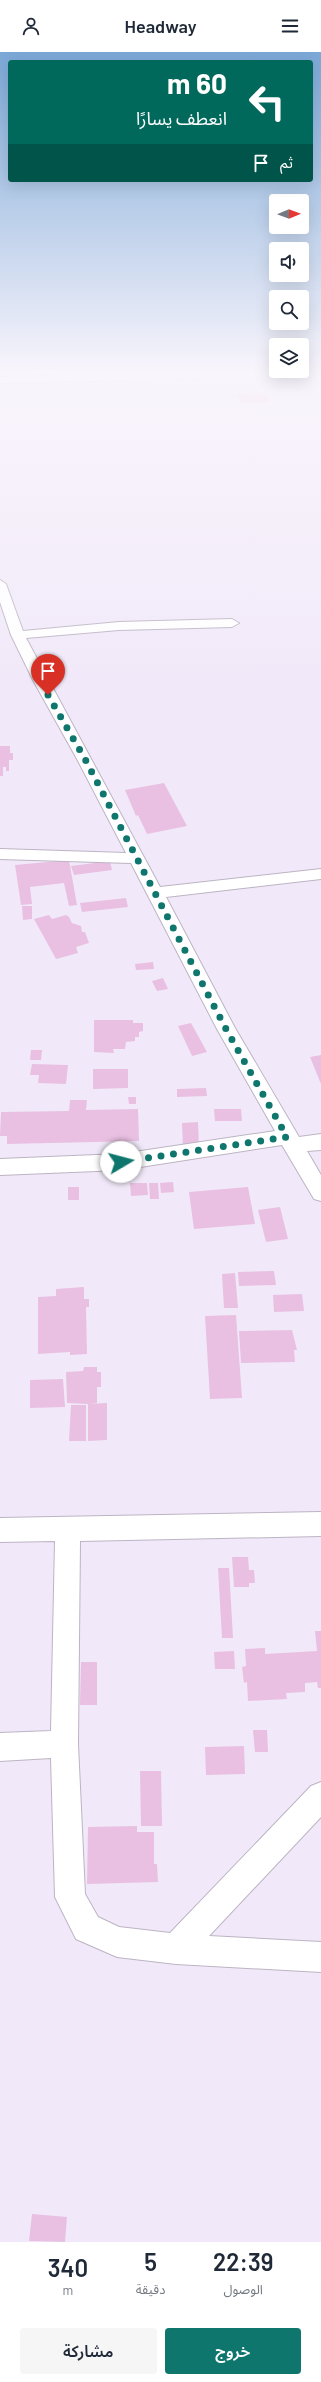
<!DOCTYPE html>
<html lang="ar">
<meta charset="utf-8">
<style>
:root{--surface:#fff;--page:#f6f6f7;--text:#1f2937;--muted:#747a83;--accent:#0f766e}
body{margin:0;font-family:Barlow,"Noto Sans Arabic",sans-serif;background:var(--page);color:var(--text);direction:rtl;height:100vh;display:flex;flex-direction:column;font-size:15px;white-space:nowrap}
*{box-sizing:border-box;margin:0}
p{font-size:13px;color:var(--muted)}
.icon{flex:none;width:22px;height:22px;fill:none;stroke:currentColor;stroke-width:2;stroke-linecap:round;stroke-linejoin:round}
.map{position:relative;height:2190px;overflow:hidden;direction:ltr}
.details{display:flex;flex-direction:column;background:var(--surface);flex:1}
.details>*{flex:none}
.banner{position:absolute;left:8px;top:8px;width:305px;height:122px;border-radius:4px;box-shadow:0 4px 16px #0002;direction:rtl;background:#00695c;color:#fff;overflow:hidden}
.needle{width:26px;rotate:89deg}
.tools{position:absolute;left:269px;top:142px;display:grid;gap:8px}
.tools a{display:grid;place-items:center;width:40px;height:40px;border-radius:4px;background:var(--surface);box-shadow:0 4px 16px #0002;font-size:20px}
.pin{position:absolute;display:grid;place-items:center;width:34px;height:34px;color:#fff;margin:-41px -17px;border-radius:50% 50% 50% 0;rotate:-45deg;box-shadow:0 0 4px #0007}
.pin .icon{rotate:45deg}
.me{position:absolute;width:44px;margin:-22px;rotate:82deg;stroke-linejoin:round;filter:drop-shadow(0 0 3px #0008)}
.turn{display:flex;align-items:center;gap:14px;height:84px;padding:0 20px;font-size:18px}
.turn .icon{width:52px;height:52px;stroke-width:2.5}
.turn b{display:block;font-size:28px;line-height:34px}
.then{display:flex;align-items:center;height:38px;padding:0 20px;background:#0003;gap:8px;font-size:15px}
.eta{display:flex;justify-content:space-evenly;align-items:center;height:68px;text-align:center}
.eta b{font-size:24px;font-weight:600;line-height:28px}
.action{display:flex;gap:8px;margin-top:auto;padding:8px 20px}
.action a{flex:1;height:46px;border-radius:4px;background:var(--accent);color:#fff;font-size:16px;font-weight:600;line-height:46px;text-align:center}
.action a+a{background:var(--page);color:var(--text)}
header{display:flex;justify-content:space-between;align-items:center;height:52px;padding:0 20px;background:var(--surface);font-size:18px;font-weight:600}
.map>svg:first-child{display:block}
.building{fill:#e9c0e2}
.lines{fill:none;stroke-linecap:round;stroke-linejoin:round}
.minor-casing{stroke:#bcb4c3;stroke-width:2}
.minor{fill:#fff;fill-rule:evenodd}
.route{stroke:#0f766e;stroke-width:7;stroke-dasharray:0 12.6}
</style>
<header><svg class="icon" aria-label="menu" viewBox="0 0 24 24"><path d="M4 6h16M4 12h16M4 18h16"/></svg>Headway<svg class="icon" aria-label="person" viewBox="0 0 24 24"><circle cx="12" cy="8" r="4"/><path d="M4 21q1-7 8-7t8 7"/></svg></header>
<div class="map">
<svg width="321" height="2190" viewBox="0 0 321 2190">
<rect width="100%" height="100%" fill="#f1e9f9"/>
<g class="building">
<path d="M252,340l14,1 4,9 -29,1 -4,-9z"/>
<path d="M0,694h10v7h3v7h-4v11h-3v-4h-3v9h-3z"/>
<path d="M164,731l23,43 -40,8 -9,-19 -2,1 -11,-26z"/>
<path d="M69,808l8,45 -8,1 -5,-23 -34,4 2,17 -11,1 -6,-40z"/>
<path d="M110,809l2,9 -38,5 -3,-9z"/>
<path d="M126,846l2,9 -46,5 -2,-9z"/>
<path d="M22,854h10v13l-9,1z"/>
<path d="M49,863l3,4 14,-4 3,2 3,6 9,3 1,6h3l4,11 -13,4 2,6 -22,6 -22,-40z"/>
<path d="M153,910l1,7 -18,1 -1,-6z"/>
<path d="M163,926l5,11 -11,2 -5,-10z"/>
<path d="M94,968h39v3h10v8l-4,1v5h-4v4l-9,1 -1,7h-12l1,4 -20,-1z"/>
<path d="M191,971l16,29 -15,4 -14,-30z"/>
<path d="M31,998h11l-1,10h-11z"/>
<path d="M321,1003v29l-11,-27z"/>
<path d="M32,1012l36,1 -2,19 -28,-1 1,-8h-9z"/>
<path d="M93,1017h35v19l-35,1z"/>
<path d="M206,1036l1,8 -30,1v-8z"/>
<path d="M128,1045h8v7h-7z"/>
<path d="M70,1048h17l-1,10 52,-1 1,32 -132,3v-8h-7l1,-24 68,-1z"/>
<path d="M214,1057h27l1,12h-27z"/>
<path d="M198,1070l1,27 -16,1 -1,-27z"/>
<path d="M173,1130l1,10 -13,1 -1,-10z"/>
<path d="M130,1131h17l1,12 -17,1z"/>
<path d="M149,1131h9l1,16h-9z"/>
<rect x="68" y="1135" width="11" height="13"/>
<path d="M248,1135l7,37 -61,5 -5,-37z"/>
<path d="M280,1155l8,32 -22,3 -8,-32z"/>
<path d="M274,1219l2,14 -37,1 -1,-14z"/>
<path d="M235,1221l3,35h-14l-2,-34z"/>
<path d="M84,1235v12h5v8h-3l1,47 -17,1v-3l-32,2v-57l18,-1v-7z"/>
<path d="M302,1242l2,17 -30,1 -1,-17z"/>
<path d="M236,1263l6,83 -32,1 -5,-83z"/>
<path d="M292,1278l5,20h-3l1,12 -54,1 -2,-32z"/>
<path d="M84,1315h13v5h4v15h-4v16l-7,1 17,-1v37l-19,1v-37l-21,-1 -1,-31 17,-1z"/>
<path d="M63,1327l2,28 -35,1v-28z"/>
<path d="M71,1353h15v36h-17z"/>
<path d="M232,1505h16l1,13h5l1,13h-6v4h-15z"/>
<path d="M218,1516h11l4,70h-11z"/>
<path d="M315,1579h6v57h-3l-1,-6 -12,1v9l-19,1 1,6 -39,2 -1,-19 -3,1 -2,-16 4,-1 -1,-17 20,-1v6l52,-3z"/>
<path d="M234,1599l1,18h-20l-1,-17z"/>
<path d="M81,1610h16v43h-17z"/>
<path d="M253,1678h14l1,22h-13z"/>
<path d="M244,1694l1,28 -39,1 -1,-28z"/>
<path d="M140,1719h21l1,55h-21z"/>
<path d="M137,1774v6h17v32h3l1,18 -71,2 1,-57z"/>
<path d="M32,2162l35,3 -2,25 -36,-1z"/>
</g>
<g class="lines">
<g class="minor-casing">
<g id="minor">
<path d="M134,322h136l-5,3 -265,6v-6z"/>
<path d="M0,528l6,4 17,47 96,-9 113,-3 7,4 -7,4 -113,3 -93,8 134,249 161,-18v10l-155,18 69,131 64,109 22,-3v16l-14,1 14,24v26l-7,-2 -32,-54 -161,25 -121,5v-16l121,-5 154,-23 -58,-102 -86,-166 -131,-4v-10l126,4 -49,-94 -43,-77 -23,-47 -11,-33z"/>
<path d="M321,1460v24l-241,5 -2,203 7,150 13,23 21,10 51,6 141,-147 10,-4v35l-112,119 112,6v30l-145,-8 -59,-7 -41,-18 -21,-42 -4,-139 -51,3v-28l51,-2 4,-190 -55,1v-24z"/>
</g>
</g>
<use href="#minor" class="minor"/>
</g>
<linearGradient id="sky" x2="0" y2="1"><stop stop-color="#7ba8d7"/><stop offset="0.51" stop-color="#f9f5fc"/><stop offset="1" stop-color="#f9f5fc" stop-opacity="0"/></linearGradient>
<rect width="321" height="629" fill="url(#sky)"/>
<g class="lines">
<path class="route" d="M48,643l37,64 141,270 61,108 -166,25"/>
</g>
</svg>
<div class="tools">
<a><svg class="needle" viewBox="-14 -14 28 28"><path d="M0-13l5 13h-10z" fill="#e53935"/><path d="M0 13l5-13h-10z" fill="#747a83"/></svg></a>
<a><svg class="icon" aria-label="sound" viewBox="0 0 24 24"><path d="M4 9h4l5-4v14l-5-4H4zM17 9q2 3 0 6"/></svg></a>
<a><svg class="icon" aria-label="search" viewBox="0 0 24 24"><circle cx="10" cy="10" r="6"/><path d="M15 15l6 6"/></svg></a>
<a><svg class="icon" aria-label="layers" viewBox="0 0 24 24"><path d="M12 4l9 5-9 5-9-5zM3 14l9 5 9-5"/></svg></a>
</div>
<div class="pin" style="left:48px;top:643px;background:#d93025"><svg class="icon" aria-label="arrive" viewBox="0 0 24 24"><path d="M6 21V4h12l-3 4 3 4H6"/></svg></div>
<svg class="me" style="left:121px;top:1110px" viewBox="-20 -20 40 40"><circle r="19" fill="#fff"/><path d="M0-13L10 11 0 6-10 11z" fill="#0f766e"/></svg>
<div class="banner">
<div class="turn"><svg class="icon" aria-label="left" viewBox="0 0 24 24"><path d="M17 20v-9H6M10 6l-5 5 5 5"/></svg><div><b>60 m</b>انعطف يسارًا</div></div>
<div class="then">ثم<svg class="icon" aria-label="arrive" viewBox="0 0 24 24"><path d="M6 21V4h12l-3 4 3 4H6"/></svg></div>
</div>
</div>
<section class="details">
<div class="eta">
<div><b>22:39</b><p>الوصول</p></div>
<div><b>5</b><p>دقيقة</p></div>
<div><b>340</b><p>m</p></div>
</div>
<div class="action"><a>خروج</a><a>مشاركة</a></div>
</section>
